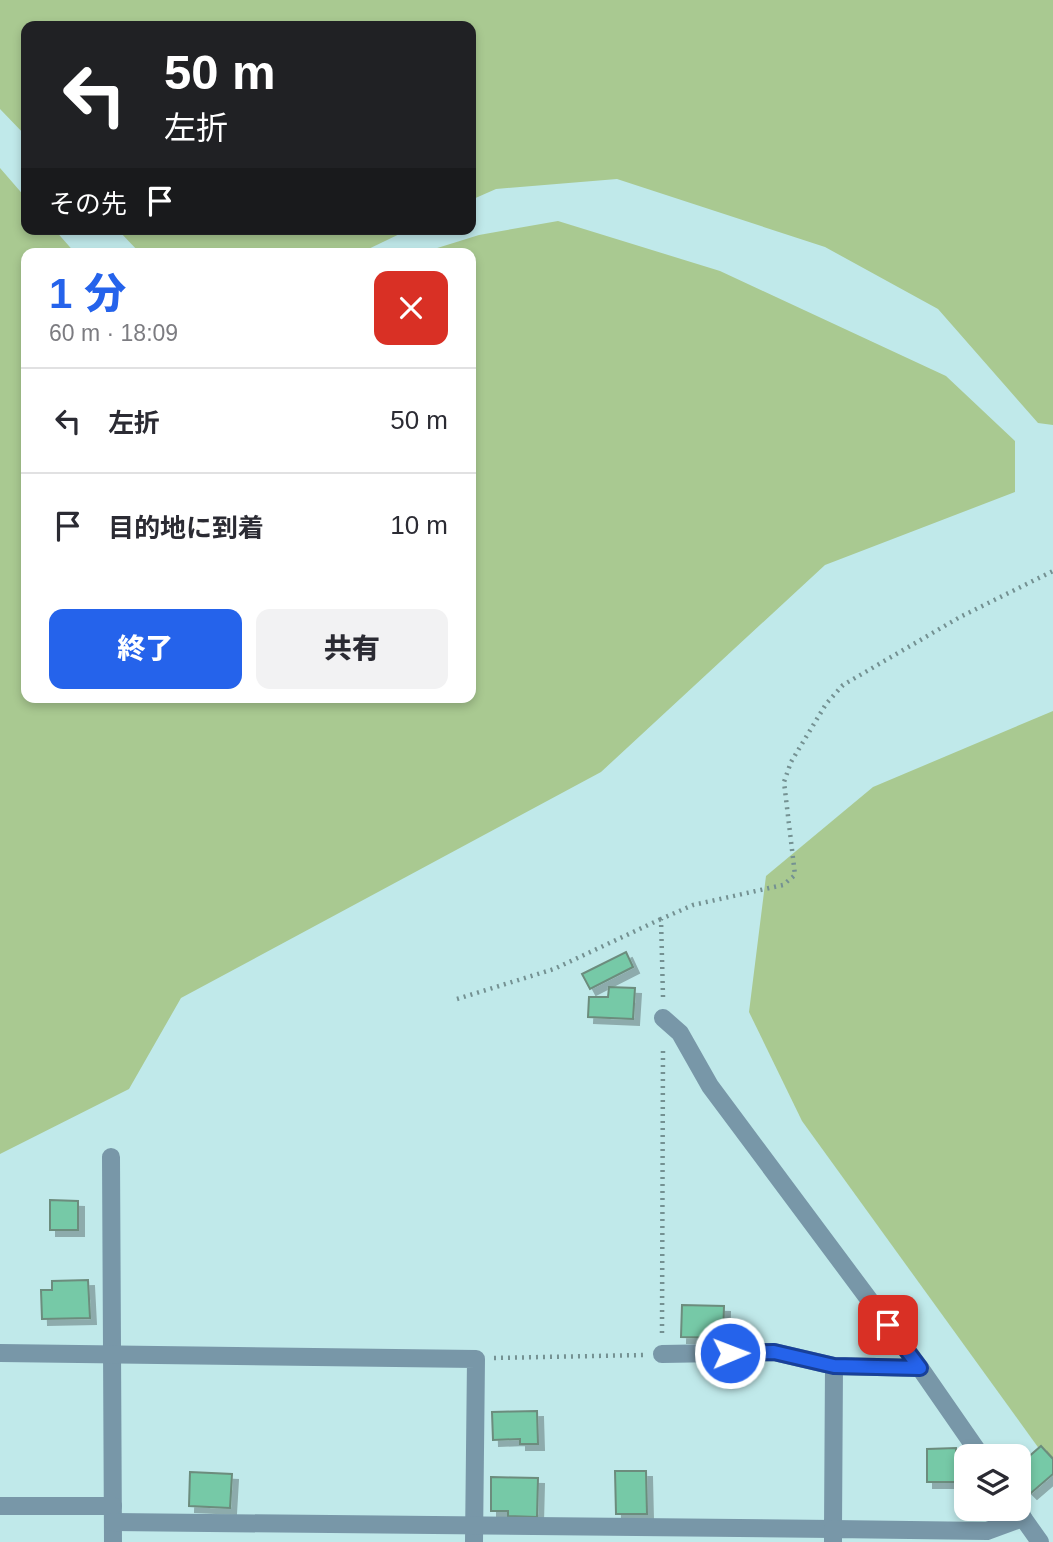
<!DOCTYPE html>
<html lang="ja">
<meta charset="utf-8">
<style>
:root{--surface:#fff;--page:#f2f2f3;--text:#2b2b33;--muted:#7c7c81;--line:#e1e1e2;--accent:#2563eb}
body{margin:0;font-family:Helvetica,"Noto Sans JP",sans-serif;background:var(--page);color:var(--text);height:100vh;display:flex;flex-direction:column;font-size:26px;white-space:nowrap}
*{box-sizing:border-box;margin:0}
p{font-size:23px;color:var(--muted)}
.icon{flex:none;width:38px;height:38px;fill:none;stroke:currentColor;stroke-width:2;stroke-linecap:round;stroke-linejoin:round}
.map{position:relative;flex:1;overflow:hidden}
.side{position:absolute;left:21px;top:248px;width:455px;height:455px;display:flex;flex-direction:column;background:var(--surface);border-radius:14px;box-shadow:0 4px 10px #0003}
.side>*{flex:none}
.hud{position:absolute;left:21px;top:21px;width:455px;height:214px;border-radius:14px;box-shadow:0 4px 10px #0003;background:#202124;color:#fff;overflow:hidden}
.tools{position:absolute;left:954px;top:1444px;display:grid;gap:14px}
.tools a{display:grid;place-items:center;width:77px;height:77px;border-radius:14px;background:var(--surface);box-shadow:0 4px 10px #0003;font-size:35px}
.pin{position:absolute;display:grid;place-items:center;width:60px;height:60px;color:#fff;margin:-30px;border-radius:14px;box-shadow:0 4px 10px #0006}
.me{position:absolute;width:77px;margin:-38px;rotate:89deg;stroke-linejoin:round;filter:drop-shadow(0 0 5px #0008)}
.turn{display:flex;align-items:center;gap:24px;height:147px;padding:0 28px;font-size:32px}
.turn .icon{width:91px;height:91px;stroke-width:2.5}
.turn b{display:block;font-size:49px;line-height:60px}
.then{display:flex;align-items:center;height:66px;padding:0 28px;background:#0003;gap:14px;font-size:26px}
.round{display:grid;place-items:center;flex:none;width:74px;height:74px;border-radius:14px;background:var(--page)}
.headline{display:flex;align-items:center;justify-content:space-between;height:119px;padding:0 28px}
h1{font-size:42px;font-weight:800;line-height:52px;color:var(--accent)}
.action{display:flex;gap:14px;margin-top:auto;padding:14px 28px}
.action a{flex:1;height:80px;border-radius:14px;background:var(--accent);color:#fff;font-size:28px;font-weight:800;line-height:80px;text-align:center}
.action a+a{background:var(--page);color:var(--text)}
ul{padding:0;list-style:none}
li{display:flex;align-items:center;gap:21px;height:105px;padding:0 28px;border-top:2px solid var(--line)}
li div{flex:1}
li b{display:block;font-size:26px}
li em{font-style:normal}
.map>svg:first-child{display:block}
.green{fill:#a9c991}
.building{fill:#76c9a7;stroke:#6c8c7d;stroke-width:2;filter:url(#shadow)}
.lines{fill:none;stroke-linecap:round;stroke-linejoin:round}
.path{stroke:#749192;stroke-width:4.5;stroke-dasharray:2 5;stroke-linecap:butt}
.street{stroke:#7897a8;stroke-width:18}
.route-casing{stroke:#184099;stroke-width:18}
.route{stroke:#2563eb;stroke-width:12}
</style>
<div class="map">
<svg width="1053" height="1542" viewBox="0 0 1053 1542">
<defs>
<filter id="shadow"><feDropShadow dx="6" dy="6" stdDeviation="0" flood-color="#0004"/></filter>
</defs>
<rect width="100%" height="100%" fill="#c0e9ea"/>
<g class="green">
<path d="M0,0h1053v425l-15,-2 -100,-114 -113,-62 -208,-68 -121,10 -25,11v-174h-445v110l-26,-27z"/>
<path d="M0,168l26,30v31h28l22,25h-50v444h445v-444h-53l61,-19 79,-14 162,50 226,105 69,65v51l-190,73 -224,207 -420,226 -52,91 -129,65z"/>
<path d="M117,229h293l-52,25h-217z"/>
<path d="M1053,711v757l-251,-347 -53,-109 17,-136 107,-89z"/>
</g>
<g class="building">
<path d="M626,952l7,15 -43,22 -8,-15z"/>
<path d="M609,987l26,1 -2,31 -45,-2 1,-20h19z"/>
<path d="M50,1200l28,1v29h-28z"/>
<path d="M88,1280l2,38 -48,1 -1,-29h11v-9z"/>
<path d="M682,1305l42,1 -1,32 -42,-1z"/>
<path d="M537,1411l1,33h-18v-5l-27,1 -1,-28z"/>
<path d="M1041,1446l12,13v15l-22,19 -13,-13v-14z"/>
<path d="M956,1448v34h-29v-33z"/>
<path d="M615,1471h31l1,43h-31z"/>
<path d="M190,1472l42,2 -2,34 -41,-2z"/>
<path d="M491,1477l47,1 -1,39 -29,-1v-5h-17z"/>
</g>
<g class="lines">
<g class="path">
<path d="M663,997l-2,-78 32,-14 90,-20 12,-10 -11,-93 7,-20 35,-58 17,-19 117,-68 93,-46"/>
<path d="M457,999l97,-30 107,-50"/>
<path d="M662,1333l1,-285"/>
<path d="M494,1358l149,-3"/>
</g>
<g class="street">
<path d="M663,1018l17,15 30,53 210,282 61,88"/>
<path d="M111,1157l2,385"/>
<path d="M0,1353l476,6 -2,183"/>
<path d="M662,1354l112,-2 60,14 86,2"/>
<path d="M0,1506h113"/>
<path d="M1023,1518l17,24"/>
<path d="M113,1522l720,7 1,-163"/>
<path d="M833,1542v-13l154,2 36,-13 -6,-10"/>
</g>
</g>
<g class="lines">
<g class="route-casing">
<path id="route" d="M730,1353l44,-1 60,14 86,2 -32,-43"/>
</g>
<use href="#route" class="route"/>
</g>
</svg>
<div class="tools">
<a><svg class="icon" aria-label="layers" viewBox="0 0 24 24"><path d="M12 4l9 5-9 5-9-5zM3 14l9 5 9-5"/></svg></a>
</div>
<div class="pin" style="left:888px;top:1325px;background:#d93025"><svg class="icon" aria-label="arrive" viewBox="0 0 24 24"><path d="M6 21V4h12l-3 4 3 4H6"/></svg></div>
<svg class="me" style="left:730px;top:1353px" viewBox="-20 -20 40 40"><circle r="17" fill="#2563eb" stroke="#fff" stroke-width="3"/><path d="M0-11L8 9 0 5-8 9z" fill="#fff"/></svg>
<div class="hud">
<div class="turn"><svg class="icon" aria-label="left" viewBox="0 0 24 24"><path d="M17 20v-9H6M10 6l-5 5 5 5"/></svg><div><b>50 m</b>左折</div></div>
<div class="then">その先<svg class="icon" aria-label="arrive" viewBox="0 0 24 24"><path d="M6 21V4h12l-3 4 3 4H6"/></svg></div>
</div>
<section class="side">
<div class="headline"><div><h1>1 分</h1><p>60 m · 18:09</p></div><a class="round" style="background:#d93025;color:#fff"><svg class="icon" aria-label="close" viewBox="0 0 24 24"><path d="M6 6l12 12M18 6L6 18"/></svg></a></div>
<ul>
<li><svg class="icon" aria-label="left" viewBox="0 0 24 24"><path d="M17 20v-9H6M10 6l-5 5 5 5"/></svg><div><b>左折</b></div><em>50 m</em></li>
<li><svg class="icon" aria-label="arrive" viewBox="0 0 24 24"><path d="M6 21V4h12l-3 4 3 4H6"/></svg><div><b>目的地に到着</b></div><em>10 m</em></li>
</ul>
<div class="action"><a>終了</a><a>共有</a></div>
</section>
</div>
